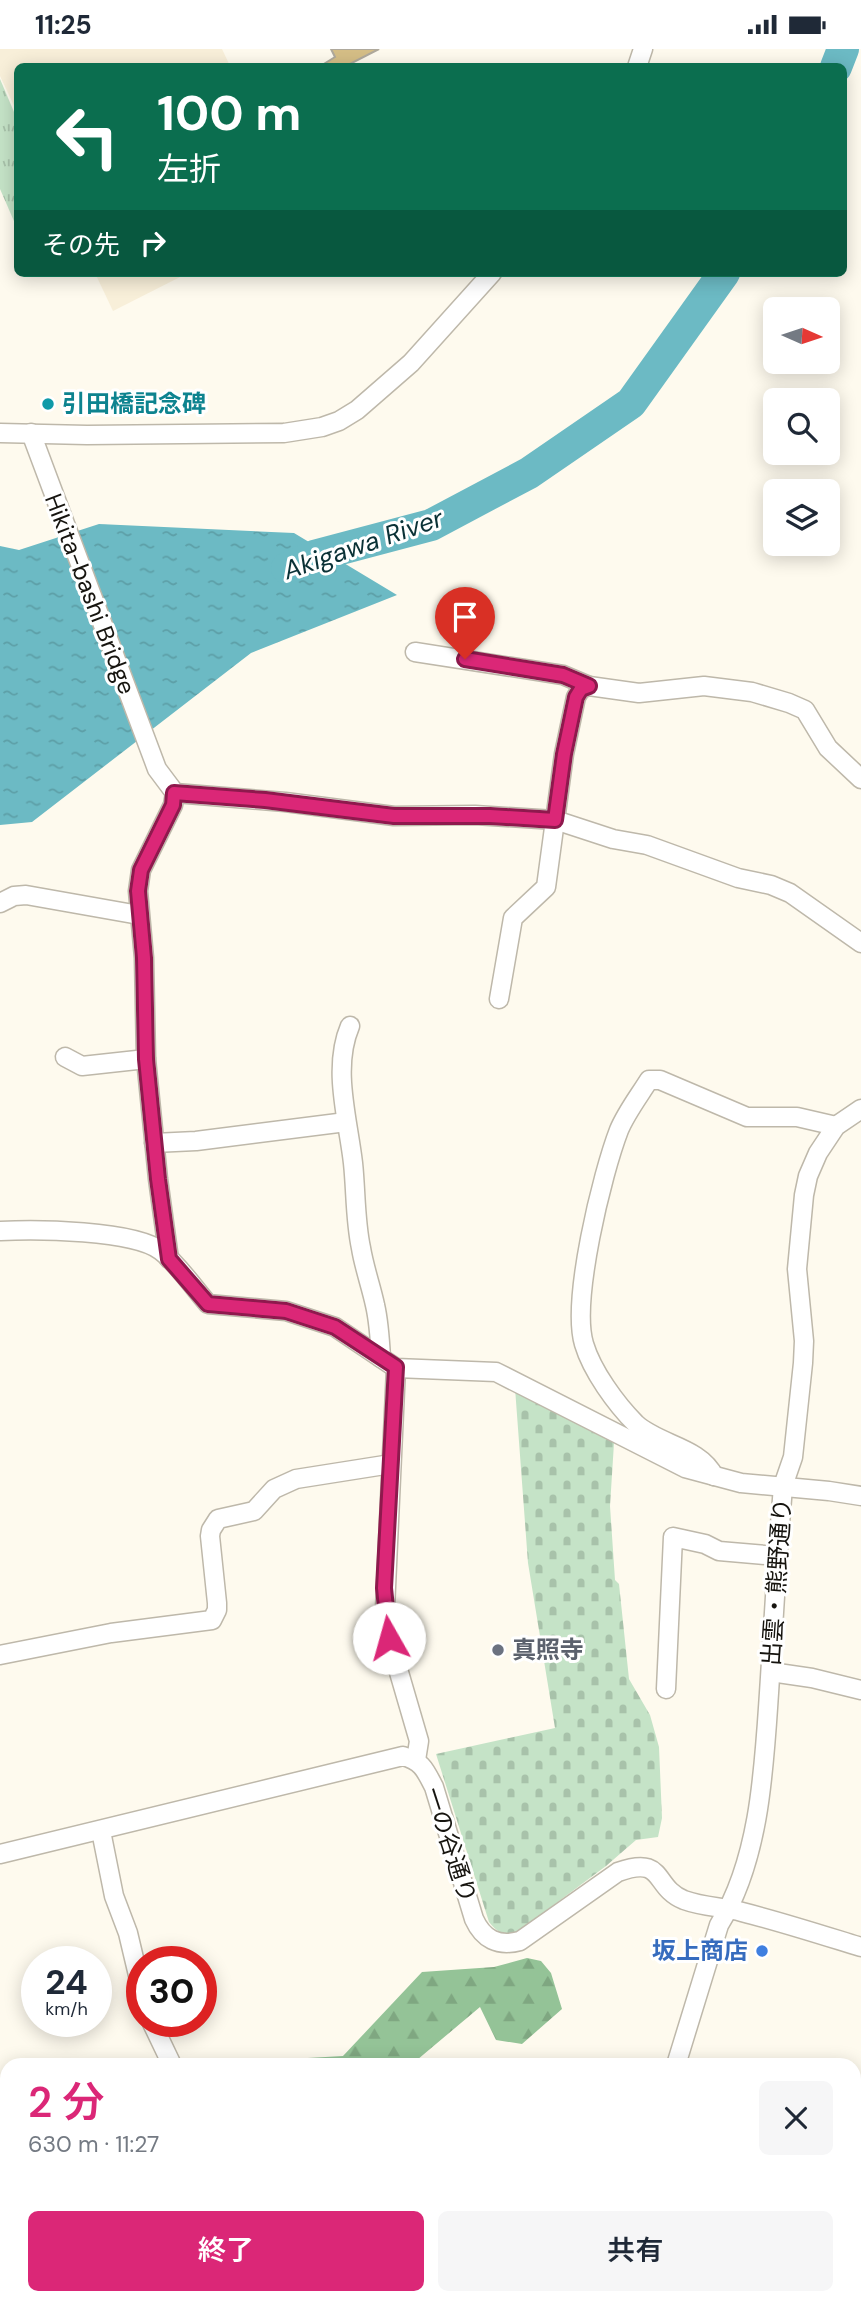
<!DOCTYPE html>
<html lang="ja">
<meta charset="utf-8">
<style>
:root{--surface:#fff;--page:#f6f6f7;--text:#1f2937;--muted:#747a83;--accent:#db2777}
body{margin:0;font-family:"DM Sans","Noto Sans JP",sans-serif;background:var(--page);color:var(--text);height:100vh;display:flex;flex-direction:column;font-size:26px;white-space:nowrap}
*{box-sizing:border-box;margin:0}
p{font-size:23px;color:var(--muted)}
.icon{flex:none;width:38px;height:38px;fill:none;stroke:currentColor;stroke-width:2;stroke-linecap:round;stroke-linejoin:round}
.map{position:relative;flex:1;overflow:hidden}
.details{position:absolute;left:0px;top:2009px;width:861px;height:247px;display:flex;flex-direction:column;background:var(--surface);border-radius:21px 21px 0 0;box-shadow:0 4px 18px #0003}
.details>*{flex:none}
.top-card{position:absolute;left:14px;top:14px;width:833px;height:214px;border-radius:10px;box-shadow:0 4px 18px #0003;background:#0b6e4f;color:#fff;overflow:hidden}
.needle{width:46px;rotate:93deg}
.fabs{position:absolute;left:763px;top:248px;display:grid;gap:14px}
.fabs a{display:grid;place-items:center;width:77px;height:77px;border-radius:10px;background:var(--surface);box-shadow:0 4px 18px #0003;font-size:35px}
.speed{position:absolute;left:21px;top:1897px;display:flex;gap:14px;font-size:35px;font-weight:700;text-align:center}
.speed>*{display:grid;place-content:center;width:91px;height:91px;border-radius:50%;background:var(--surface);box-shadow:0 4px 18px #0003;line-height:1}
.speed small{font-size:18px;font-weight:400}
.speed .limit{border:10px solid #d22;background:#fff;color:#111}
.pin{position:absolute;display:grid;place-items:center;width:60px;height:60px;color:#fff;margin:-72px -30px;border-radius:50% 50% 50% 0;rotate:-45deg;box-shadow:0 0 7px #0007}
.pin .icon{rotate:45deg}
.me{position:absolute;width:77px;margin:-38px;rotate:353deg;stroke-linejoin:round;filter:drop-shadow(0 0 5px #0008)}
.turn{display:flex;align-items:center;gap:24px;height:147px;padding:0 28px;font-size:32px}
.turn .icon{width:91px;height:91px;stroke-width:2.5}
.turn b{display:block;font-size:49px;line-height:60px}
.then{display:flex;align-items:center;height:66px;padding:0 28px;background:#0003;gap:14px;font-size:26px}
.round{display:grid;place-items:center;flex:none;width:74px;height:74px;border-radius:10px;background:var(--page)}
.overview{display:flex;align-items:center;justify-content:space-between;height:119px;padding:0 28px}
h1{font-size:42px;font-weight:600;line-height:52px;color:var(--accent)}
.action{display:flex;gap:14px;margin-top:auto;padding:14px 28px}
.action a{flex:1;height:80px;border-radius:10px;background:var(--accent);color:#fff;font-size:28px;font-weight:600;line-height:80px;text-align:center}
.action a+a{background:var(--page);color:var(--text)}
.status{display:flex;justify-content:space-between;align-items:center;height:49px;padding:0 35px;background:var(--surface);direction:ltr}
.status svg{height:19px;fill:currentColor}
.map>svg:first-child{display:block}
.built{fill:#f8efd9}
.grass{fill:url(#grass-tufts)}
.forest{fill:url(#forest-firs)}
.cemetery{fill:url(#cemetery-stones)}
.water{fill:url(#water-ripples)}
.lines{fill:none;stroke-linecap:round;stroke-linejoin:round}
.river{stroke:#6cbac4;stroke-width:32}
.building{fill:#d5be86;stroke:#afa99c;stroke-width:2}
.minor-casing{stroke:#beb8aa;stroke-width:21}
.minor{stroke:#fff;stroke-width:18}
.route-casing{stroke:#8e194d;stroke-width:18}
.route{stroke:#db2777;stroke-width:12}
.culture-dot{fill:#0f9aa8;stroke:#fff;stroke-width:2.5}
.worship-dot{fill:#6b7280;stroke:#fff;stroke-width:2.5}
.shop-dot{fill:#3f7fe0;stroke:#fff;stroke-width:2.5}
.labels{text-anchor:middle;stroke-width:6;stroke-linejoin:round;paint-order:stroke}
.culture-label{font-size:24px;font-weight:bold;fill:#0d838f;stroke:#fff;text-anchor:start}
.street-label{font-size:24px;fill:#16140f;stroke:#fff}
.worship-label{font-size:24px;font-weight:bold;fill:#5b616d;stroke:#fff;text-anchor:start}
.shop-label{font-size:24px;font-weight:bold;fill:#366cbe;stroke:#fff;text-anchor:end}
.water-label{font-size:26px;font-style:italic;fill:#0a3136;stroke:#fff}
</style>
<div class="status"><b>11:25</b><svg viewBox="0 0 49 12"><path d="M0 12V9h3v3zM5 12V6h3v6zM10 12V3h3v9zM15 12V0h3v12zM26 1h20v11H26zM47 4h2v5h-2z"/></svg></div>
<div class="map">
<svg width="861" height="2255" viewBox="0 0 861 2255">
<defs>
<pattern id="grass-tufts" width="24" height="20" patternUnits="userSpaceOnUse" patternTransform="scale(1.75)"><rect width="24" height="20" fill="#c5e3c7"/><path d="M3 7l-1-3M5 7V3M7 7l1-3M15 17l-1-3M17 17v-4M19 17l1-3" fill="none" stroke="#a8c2aa"/></pattern>
<pattern id="forest-firs" width="22" height="20" patternUnits="userSpaceOnUse" patternTransform="scale(1.75)"><rect width="22" height="20" fill="#94c397"/><path d="M5 1l3.5 6h-7zM16 11l3.5 6h-7z" fill="#7fa781"/></pattern>
<pattern id="cemetery-stones" width="16" height="16" patternUnits="userSpaceOnUse" patternTransform="scale(1.75)"><rect width="16" height="16" fill="#c5e3c7"/><path d="M2 7V4a2 2 0 0 1 4 0v3zM10 15v-3a2 2 0 0 1 4 0v3z" fill="#a8c2aa"/></pattern>
<pattern id="water-ripples" width="26" height="14" patternUnits="userSpaceOnUse" patternTransform="scale(1.75)"><rect width="26" height="14" fill="#6cbac4"/><path d="M2 4q2-2 4 0t4 0M15 11q2-2 4 0t4 0" fill="none" stroke="#5d9fa7"/></pattern>
</defs>
<rect width="100%" height="100%" fill="#fefaee"/>
<g class="built">
<path d="M0,0h222l8,17 -212,1 -1,45 -17,-36z"/>
<path d="M95,224h93l-75,38z"/>
</g>
<path class="grass" d="M0,30l17,40v109l-17,-39z"/>
<g class="forest">
<path d="M527,1909l14,3 10,12 11,36 -40,35 -26,-4 -16,-33 -69,58h-127l6,-6 53,-3 79,-84 72,-5z"/>
<path d="M304,2249h86l1,6h-81z"/>
</g>
<path class="cemetery" d="M515,1339l99,55 -4,63 5,74 4,4 10,95 21,36 9,32 3,71 -4,19 -22,3 -30,26 -90,67c-13,2 -18,0 -27,-11l-53,-168 119,-26 -27,-165z"/>
<path class="water" d="M99,475l195,9 103,62 -146,58 -219,169 -32,3v-279l19,4z"/>
<g class="lines">
<g class="river">
<path d="M836,18l7,-18"/>
<path d="M287,519l27,-12 117,-31 98,-52 102,-70 93,-130"/>
</g>
</g>
<path class="building" d="M331,0h48l-35,18h-25l16,-10z"/>
<g class="lines">
<g class="minor-casing">
<g id="minor">
<path d="M637,18l6,-18"/>
<path d="M0,384l87,2 197,-2 38,-6 17,-6 18,-11 54,-47 81,-90"/>
<path d="M31,384l126,336 18,24 -2,12 -32,65 -3,21 6,67 2,101 12,120 11,80"/>
<path d="M415,603l148,23 26,11"/>
<path d="M175,744l110,9 109,14 81,-1 80,5 58,19 34,6 91,33 33,7 19,8 71,50"/>
<path d="M0,854l14,-7 12,-1 113,20"/>
<path d="M499,950l14,-81 33,-31 18,-133 12,-57 5,-8 8,-3 50,7 65,-7 48,6 37,11 16,7 23,38 33,31"/>
<path d="M350,977c-18,42 -2,93 3,137 3,28 2,57 8,85 3,19 10,38 14,57 4,17 5,35 6,53"/>
<path d="M65,1008l17,9 64,-7"/>
<path d="M154,1094l42,-2 150,-19"/>
<path d="M0,1182c35,-2 134,-1 161,20 18,14 32,36 47,53l78,7 49,16 61,41 100,4 189,96 56,15 88,8 32,5"/>
<path d="M396,1319l-11,241 4,29 30,103 -3,19"/>
<path d="M714,1427c-14,-29 -55,-31 -78,-52 -20,-20 -44,-53 -52,-80 -13,-43 18,-170 35,-214 7,-17 20,-34 30,-50h11l87,37h50l39,9"/>
<path d="M0,1606l111,-22 101,-13 5,-10v-7l-7,-67 1,-6 7,-11 36,-8 20,-22 22,-10 95,-15"/>
<path d="M771,1623l41,6 49,12"/>
<path d="M666,1640l7,-152 32,7 14,7 58,5"/>
<path d="M101,1782l13,65 14,37 14,59"/>
<path d="M0,1805l403,-98c20,6 22,14 31,31l40,132c9,20 24,28 46,22l98,-69c48,-17 34,15 66,28 19,7 39,7 58,12 40,10 80,23 119,35"/>
<path d="M151,1972l21,44"/>
<path d="M676,2016l43,-140c41,-66 45,-157 50,-232 4,-61 7,-121 12,-181l2,-26 10,-29 10,-94 1,-22 -7,-72 7,-74 4,-19 10,-23 18,-27 25,-17"/>
<path d="M854,2101l7,1"/>
<path d="M0,2241l5,14"/>
<path d="M292,2255l1,-6"/>
<path d="M645,2255l1,-6"/>
</g>
</g>
<use href="#minor" class="minor"/>
</g>
<g class="lines">
<g class="route-casing">
<path id="route" d="M389,1589l-5,-50 12,-221 -61,-40 -49,-16 -78,-7 -39,-45 -11,-80 -12,-120 -2,-101 -6,-67 3,-21 32,-65 1,-12 91,7 129,16h96l65,4 9,-66 12,-57 5,-8 8,-3 -26,-11 -98,-16"/>
</g>
<use href="#route" class="route"/>
</g>
<circle class="culture-dot" cx="48" cy="355" r="7"/>
<circle class="worship-dot" cx="498" cy="1601" r="7"/>
<circle class="shop-dot" cx="762" cy="1902" r="7"/>
<g class="labels">
<g class="culture-label">
<text x="62" y="363">引田橋記念碑</text>
</g>
<g class="street-label">
<text transform="translate(90 545) rotate(69)" y="8">Hikita-bashi Bridge</text>
<text transform="translate(777 1533) rotate(-86)" y="8">出雲・熊野通り</text>
<text transform="translate(450 1796) rotate(72)" y="8">一の谷通り</text>
</g>
<g class="worship-label">
<text x="512" y="1609">真照寺</text>
</g>
<g class="shop-label">
<text x="748" y="1910">坂上商店</text>
</g>
<g class="water-label">
<text transform="translate(363 495) rotate(-19)" y="9">Akigawa River</text>
</g>
</g>
</svg>
<div class="fabs">
<a><svg class="needle" viewBox="-14 -14 28 28"><path d="M0-13l5 13h-10z" fill="#e53935"/><path d="M0 13l5-13h-10z" fill="#747a83"/></svg></a>
<a><svg class="icon" aria-label="search" viewBox="0 0 24 24"><circle cx="10" cy="10" r="6"/><path d="M15 15l6 6"/></svg></a>
<a><svg class="icon" aria-label="layers" viewBox="0 0 24 24"><path d="M12 4l9 5-9 5-9-5zM3 14l9 5 9-5"/></svg></a>
</div>
<div class="speed"><div>24<small>km/h</small></div><div class="limit">30</div></div>
<div class="pin" style="left:465px;top:610px;background:#d93025"><svg class="icon" aria-label="arrive" viewBox="0 0 24 24"><path d="M6 21V4h12l-3 4 3 4H6"/></svg></div>
<svg class="me" style="left:389px;top:1589px" viewBox="-20 -20 40 40"><circle r="19" fill="#fff"/><path d="M0-13L10 11 0 6-10 11z" fill="#db2777"/></svg>
<div class="top-card">
<div class="turn"><svg class="icon" aria-label="left" viewBox="0 0 24 24"><path d="M17 20v-9H6M10 6l-5 5 5 5"/></svg><div><b>100 m</b>左折</div></div>
<div class="then">その先<svg class="icon" aria-label="right" viewBox="0 0 24 24"><path d="M7 20v-9h11M14 6l5 5-5 5"/></svg></div>
</div>
<section class="details">
<div class="overview"><div><h1>2 分</h1><p>630 m · 11:27</p></div><a class="round"><svg class="icon" aria-label="close" viewBox="0 0 24 24"><path d="M6 6l12 12M18 6L6 18"/></svg></a></div>
<div class="action"><a>終了</a><a>共有</a></div>
</section>
</div>
